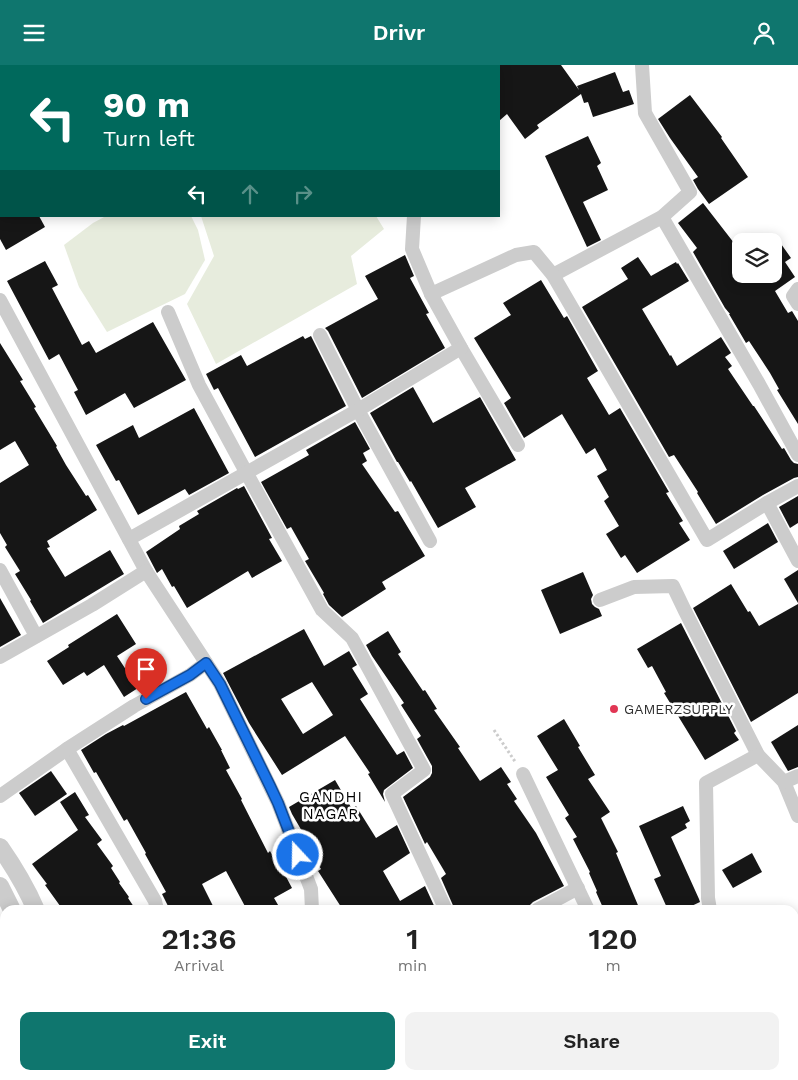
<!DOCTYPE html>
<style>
:root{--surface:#fff;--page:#f2f2f2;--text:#222;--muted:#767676;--accent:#0f766e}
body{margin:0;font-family:"Work Sans",sans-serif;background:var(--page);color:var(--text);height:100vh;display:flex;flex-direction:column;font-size:19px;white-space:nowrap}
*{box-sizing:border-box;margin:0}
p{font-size:16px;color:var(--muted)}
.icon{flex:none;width:28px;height:28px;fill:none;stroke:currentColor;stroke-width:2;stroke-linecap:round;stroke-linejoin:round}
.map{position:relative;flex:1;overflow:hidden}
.panel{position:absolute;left:0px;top:840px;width:799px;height:175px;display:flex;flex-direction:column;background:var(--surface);border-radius:15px 15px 0 0;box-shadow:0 2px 12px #0003}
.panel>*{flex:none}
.hud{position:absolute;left:0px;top:0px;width:500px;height:152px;box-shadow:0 2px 12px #0003;background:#00695c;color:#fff;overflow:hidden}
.tools{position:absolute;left:732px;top:168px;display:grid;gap:10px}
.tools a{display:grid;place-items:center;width:50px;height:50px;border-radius:10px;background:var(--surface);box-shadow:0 2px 12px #0003;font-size:25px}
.pin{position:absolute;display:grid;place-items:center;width:42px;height:42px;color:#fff;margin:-51px -21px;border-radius:50% 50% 50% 0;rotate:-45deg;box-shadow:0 0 5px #0007}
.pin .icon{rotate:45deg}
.me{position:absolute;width:55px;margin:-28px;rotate:339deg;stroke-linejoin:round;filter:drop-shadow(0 0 4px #0008)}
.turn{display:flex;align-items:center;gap:18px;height:105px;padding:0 20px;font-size:22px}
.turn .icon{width:65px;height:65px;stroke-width:2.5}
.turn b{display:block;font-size:35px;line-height:42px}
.lanes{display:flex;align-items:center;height:48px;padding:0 20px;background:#0003;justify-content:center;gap:25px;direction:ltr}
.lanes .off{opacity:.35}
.eta{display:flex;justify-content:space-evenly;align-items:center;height:85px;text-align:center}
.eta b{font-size:30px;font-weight:600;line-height:35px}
.button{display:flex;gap:10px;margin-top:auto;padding:10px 20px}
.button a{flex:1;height:58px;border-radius:10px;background:var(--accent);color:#fff;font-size:20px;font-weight:600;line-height:58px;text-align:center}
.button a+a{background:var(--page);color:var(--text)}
header{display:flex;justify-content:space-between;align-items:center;height:65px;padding:0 20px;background:var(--accent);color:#fff;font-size:22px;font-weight:600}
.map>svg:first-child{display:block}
.green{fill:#e7ecdd}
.building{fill:#161616;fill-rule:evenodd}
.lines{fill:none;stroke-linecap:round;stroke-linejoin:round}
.path{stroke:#ccc;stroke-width:3;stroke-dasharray:2.5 2.5;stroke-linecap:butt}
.minor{stroke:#ccc;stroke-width:14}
.tertiary{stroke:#ccc;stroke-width:18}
.route-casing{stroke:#114b97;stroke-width:12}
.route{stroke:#1a73e8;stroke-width:9}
.poi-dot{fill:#e13654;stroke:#fff;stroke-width:2}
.labels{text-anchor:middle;stroke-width:5;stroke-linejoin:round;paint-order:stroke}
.poi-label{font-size:14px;fill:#2f2f2f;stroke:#fff;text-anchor:start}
.neighbourhood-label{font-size:15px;letter-spacing:1px;fill:#000;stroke:#fff}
</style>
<header><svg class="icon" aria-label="menu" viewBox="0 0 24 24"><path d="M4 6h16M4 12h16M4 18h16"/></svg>Drivr<svg class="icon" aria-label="person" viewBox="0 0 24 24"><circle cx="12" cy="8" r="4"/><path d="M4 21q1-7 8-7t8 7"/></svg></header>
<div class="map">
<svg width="798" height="1015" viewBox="0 0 798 1015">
<rect width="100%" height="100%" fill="#fff"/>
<g class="green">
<path d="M106,151h85l7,14 7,30 -20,34 -78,38 -28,-45 -15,-42 29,-22z"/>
<path d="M201,151h175l8,13 -33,27 6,28 -141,80 -29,-60 27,-48z"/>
<path d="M0,879l5,14v117h33l1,5h-39z"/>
</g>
<g class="building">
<path d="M499,0h62l18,25 -2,-4 38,-14 8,20 6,-2 5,14 -41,13 -5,-15 -4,1 -3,-9 -44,31 2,3 -14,11 -18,-25 -8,7z"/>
<path d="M690,30l32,42 -1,1 27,39 -39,27 -11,-15 -5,-9 5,-3 -28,-39 -12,-19z"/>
<path d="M588,71l13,27 -4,3 11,24 -25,12 18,38 -14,7 -42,-91z"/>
<path d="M703,138l38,49v22h33v-40l17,24 -6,4 10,15 -20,14 13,22 4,-2 6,10v103l-21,-34 2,-1 -9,-16 -21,-32 -3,2 -17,-29h1l-5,-6 -32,-56 4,-4 -19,-25z"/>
<path d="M0,151h39l6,11 -39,23 -6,-11z"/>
<path d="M405,190l9,21 -4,2 19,35 -3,1 19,34 -83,50 -34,-67 -3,-3 53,-29 -13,-23z"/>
<path d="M638,192l13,19 25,-14 1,2 1,-1 11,18 -47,28 28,47 1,-1 6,11 44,-29 10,16 -6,4 7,9 -4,3 25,37h1l28,43 2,-1 7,12 3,3 4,1v13l-4,1 -31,17 -47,29 -19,-31 1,-1 -24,-37 -5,2 -87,-150 46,-28 -7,-11z"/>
<path d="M45,196l13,24 -6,3 30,57 7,-4 7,12 57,-31 33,58 -52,28 -9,-15 -39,22 -12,-23 4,-2 -19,-36 -10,6 -42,-79z"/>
<path d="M541,215l23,38 3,-2 31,55 -11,7 22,37 11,-7 49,84 -3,1 17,28 -4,2 11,17 -53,33 -12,-18 -4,3 -15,-24 13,-8 -15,-25 5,-4 -12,-21 10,-6 -12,-22 -9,6 -24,-40 -38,24 -20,-35 7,-5 -37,-60 37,-23 -8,-12z"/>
<path d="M303,271l2,3 6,-3 35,70 -91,51 -37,-69 -4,2 -8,-16 35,-19 6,11z"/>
<path d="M0,278l23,37 -3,1 16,26 -2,1 23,38 -1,1 10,18 20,31 2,-1 9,15 -50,31 3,6 -3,1 18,29 45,-27 14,24 -81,49 -13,-22 1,-1 -16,-26 5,-3 -15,-24 2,-2 -7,-12v-50l29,-18 -14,-24 -15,9z"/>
<path d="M413,322l20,36 47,-26 36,63 -51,28 11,19 -38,21 -27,-47 -1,1 -12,-20h-1l-27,-49z"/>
<path d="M194,343l35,65 -40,22 -4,-6 -47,26 -19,-35 -3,1 -20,-36 37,-20 6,13z"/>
<path d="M355,357l15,27 -7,4 4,8 -5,3 33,48 3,-1 27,45 -43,26 4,7 -44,28 -13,-12 -6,-11 1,-1 -19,-32 4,-2 -18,-32 -4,2 -26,-47 48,-27 -3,-5z"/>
<path d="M244,421l28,52 -3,1 13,22 -30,17 -4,-7 -61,37 -13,-22 -2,1 -10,-18 -5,4 -11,-21 34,-23 -1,-3 20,-12 -2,-3 40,-23 1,1z"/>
<path d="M798,431v27l-8,5 -11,-21z"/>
<path d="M768,458l10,19 -44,27 -11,-18z"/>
<path d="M798,505v33l-14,-24z"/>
<path d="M583,507l10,23 -2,4 1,5 3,3 4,2 3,7 -42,18 -19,-44z"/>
<path d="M731,519l17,28 2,-1 9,15 39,-22v89l-47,29 -58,-114z"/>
<path d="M0,533l21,37 -21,12z"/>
<path d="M117,549l19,30 -19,12 21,32 -14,9 -20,-32 -17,11 -3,-4 -21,13 -16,-24 22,-14 -1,-2z"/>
<path d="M681,558l55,108 -2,2 5,7 -34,20 -41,-67 2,-1 -14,-26 -4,2 -11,-19z"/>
<path d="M304,564l20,37 25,-15 8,14 -5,3 16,26 -8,5 37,56 7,-4 9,17 -29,22 -1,4 2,8 -17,-28 2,-1 -25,-37 -63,39 -33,-52 -26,-50zM312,617l21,33 -30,19 -22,-35z"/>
<path d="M388,566l13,21 -3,2 25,37 2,-1 12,19 -3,1 26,37 -2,1 22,33 21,-14 10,15 -4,2 10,15 -3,2 22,32 28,53 -31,16 -4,4 -1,4h-73l-14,-32 5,-4 -19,-32 -2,2 -22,-47 27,-20 2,-4v-7l-15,-27 4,-3 -20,-31 3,-2 -32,-47 -6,-11z"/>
<path d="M186,627l21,37 2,-2 13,23h-1l9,18 -4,2 16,29 -1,1 27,53 2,-2 11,21 2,-1 9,17 -18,10 7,12h-34l-21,-39 -24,13 13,26h-45l-8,-16 4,-2 -21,-38 1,-1 -19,-34 -3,2 -28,-49 -2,1 -13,-23 25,-16 17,-9 1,1z"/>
<path d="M564,654l16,27 -2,1 17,28 -7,4 22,33 -9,6 17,34 -2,1 24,57h-36l-8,-18 1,-1 -8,-18 1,-1 -17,-33 4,-2 -12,-19 4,-3 -23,-38 12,-7 -21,-34z"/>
<path d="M798,660v42l-10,4 -17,-29z"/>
<path d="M51,706l16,23 -32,22 -16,-23z"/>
<path d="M335,715l17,29 4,-3 20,32 21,-13 13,28 -27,18 17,30 25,-15 11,24h-93l-25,-39 3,-2 -19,-28 4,-3 -14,-24 -3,-7z"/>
<path d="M75,727l14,23 -4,2 17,23 -5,4 16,22 -2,2 9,14 -1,1 10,14 -1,1 8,12h-73l-18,-25 2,-1 -15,-20 46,-34 -18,-28z"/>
<path d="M683,741l7,15 -5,3 2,4 -16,9 28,62 1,3 -17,8h-15l-14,-31 7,-3 -22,-50z"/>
<path d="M752,788l10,19 -29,16 -11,-18z"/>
</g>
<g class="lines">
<path class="path" d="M494,665l22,33"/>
<g class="minor">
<path d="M38,0l1,1"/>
<path d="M233,0v1l2,-1"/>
<path d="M317,0l1,1"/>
<path d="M431,0l1,1"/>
<path d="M0,48l1,-1"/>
<path d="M414,151l-2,33 19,45 30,54 57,97"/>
<path d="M662,152l97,167 39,71"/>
<path d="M553,210l109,-58 28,-25 -45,-79 -3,-48"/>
<path d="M798,224l-5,7 5,8"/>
<path d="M431,229l85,-39 18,-3 19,23 154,265 60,-37 31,-17"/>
<path d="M0,235l146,271 74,113 58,119 33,86 1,21"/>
<path d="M168,247l31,73 47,87 76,138 30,28 72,132 -32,24 54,116"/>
<path d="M320,270l38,75 72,131"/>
<path d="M767,438l31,58"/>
<path d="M129,474l229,-129 103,-62"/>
<path d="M0,505l36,66"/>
<path d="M600,535l34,-13 39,-1 12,25 73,144 26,27 14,34"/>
<path d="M0,592l92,-52 54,-34"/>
<path d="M67,684l88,152 2,9"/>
<path d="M523,709l65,136"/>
<path d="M784,717l14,-6"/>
<path d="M0,731l67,-47 67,-43 56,-31 16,-12"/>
<path d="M537,845l41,-22"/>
<path d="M710,845l-2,-12 -2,-115 52,-28"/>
<path d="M794,984l4,18"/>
<path d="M189,1010l1,5"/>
<path d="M350,1010l3,5"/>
<path d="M520,1010l3,5"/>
<path d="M641,1015l11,-5"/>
</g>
<g class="tertiary">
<path d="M0,782c14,20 26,40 36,63"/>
<path d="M0,821l12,24"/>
<path d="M58,1010l1,5"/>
<path d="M82,1010l1,5"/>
</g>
</g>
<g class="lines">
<g class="route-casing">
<path id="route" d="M146,634l44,-24 16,-12 14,21 50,102 8,17 20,52"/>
</g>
<use href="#route" class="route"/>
</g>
<circle class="poi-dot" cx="614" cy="644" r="5"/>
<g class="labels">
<g class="poi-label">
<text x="624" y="649">GAMERZSUPPLY</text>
</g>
<g class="neighbourhood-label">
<text x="331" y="737">GANDHI<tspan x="331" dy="17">NAGAR</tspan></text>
</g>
</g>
</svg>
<div class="tools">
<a><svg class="icon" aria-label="layers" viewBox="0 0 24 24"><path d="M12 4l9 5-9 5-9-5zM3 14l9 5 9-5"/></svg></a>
</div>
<div class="pin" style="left:146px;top:634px;background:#d93025"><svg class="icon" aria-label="arrive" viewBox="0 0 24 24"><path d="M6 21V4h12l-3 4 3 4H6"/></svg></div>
<svg class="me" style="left:298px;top:790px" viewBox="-20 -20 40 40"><circle r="17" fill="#1a73e8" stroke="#fff" stroke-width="3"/><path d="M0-11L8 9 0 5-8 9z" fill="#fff"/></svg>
<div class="hud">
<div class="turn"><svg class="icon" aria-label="left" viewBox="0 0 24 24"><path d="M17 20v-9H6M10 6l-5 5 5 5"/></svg><div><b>90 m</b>Turn left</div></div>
<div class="lanes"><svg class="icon" aria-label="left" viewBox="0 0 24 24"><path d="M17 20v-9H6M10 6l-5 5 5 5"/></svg><svg class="icon off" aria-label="ahead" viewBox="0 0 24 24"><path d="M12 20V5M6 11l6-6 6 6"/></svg><svg class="icon off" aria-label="right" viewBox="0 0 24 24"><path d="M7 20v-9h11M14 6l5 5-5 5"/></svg></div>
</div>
<section class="panel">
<div class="eta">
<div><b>21:36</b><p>Arrival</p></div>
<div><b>1</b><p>min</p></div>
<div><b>120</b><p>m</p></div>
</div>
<div class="button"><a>Exit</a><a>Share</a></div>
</section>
</div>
